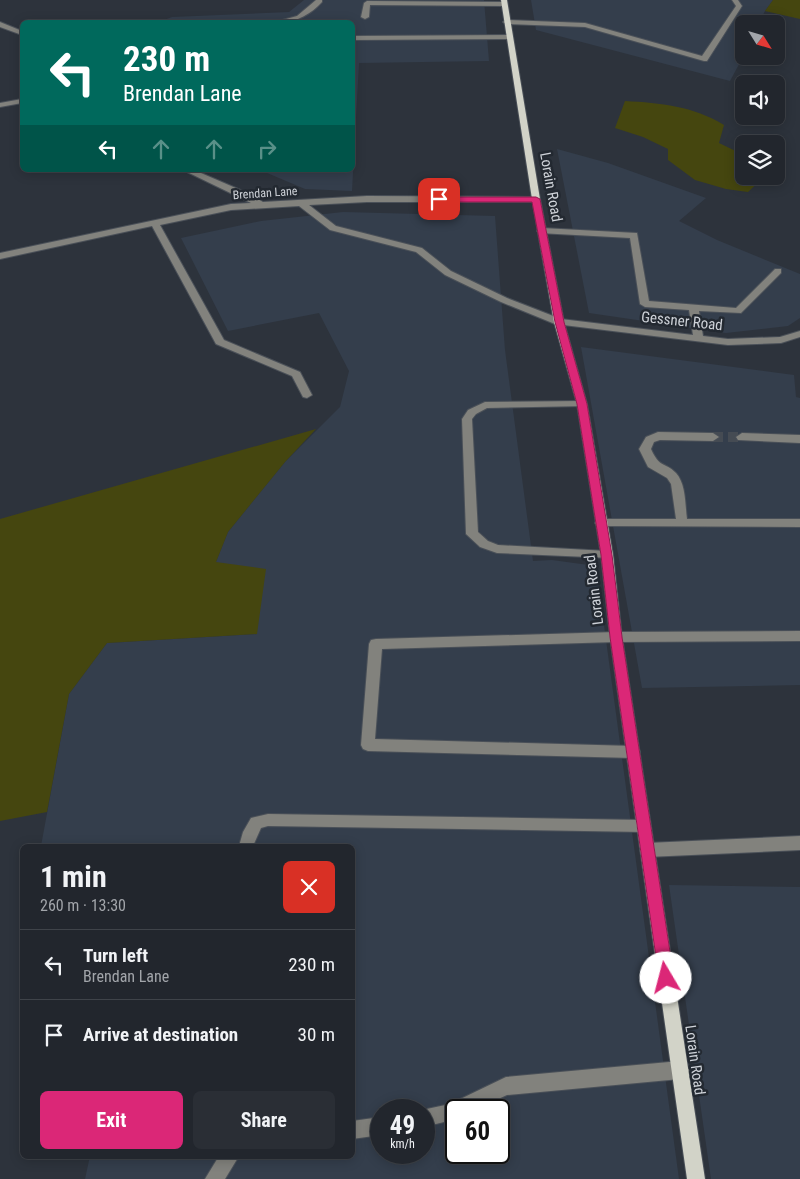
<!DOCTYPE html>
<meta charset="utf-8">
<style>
:root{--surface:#22262d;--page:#2a2e35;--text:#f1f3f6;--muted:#a2a5aa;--line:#3f4349;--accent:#db2777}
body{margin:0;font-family:"Roboto Condensed",sans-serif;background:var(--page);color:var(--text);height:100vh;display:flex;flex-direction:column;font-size:19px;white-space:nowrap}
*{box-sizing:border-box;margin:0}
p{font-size:16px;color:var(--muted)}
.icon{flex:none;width:28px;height:28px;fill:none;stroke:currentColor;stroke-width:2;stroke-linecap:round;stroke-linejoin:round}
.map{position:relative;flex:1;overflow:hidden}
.sheet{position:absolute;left:20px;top:844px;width:335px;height:315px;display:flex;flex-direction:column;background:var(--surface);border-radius:8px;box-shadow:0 2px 12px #0003,0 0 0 1px var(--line)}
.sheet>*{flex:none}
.hud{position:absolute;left:20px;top:20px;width:335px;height:152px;border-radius:8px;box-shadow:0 2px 12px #0003,0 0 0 1px var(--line);background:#00695c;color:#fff;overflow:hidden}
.needle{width:32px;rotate:127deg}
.fabs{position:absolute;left:735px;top:15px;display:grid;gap:10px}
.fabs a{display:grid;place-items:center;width:50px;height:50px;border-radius:8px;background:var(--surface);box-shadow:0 2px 12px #0003,0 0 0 1px var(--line);font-size:25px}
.speed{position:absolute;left:370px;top:1099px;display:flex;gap:10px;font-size:25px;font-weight:700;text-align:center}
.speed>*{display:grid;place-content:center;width:65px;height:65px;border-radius:50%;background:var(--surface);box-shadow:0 2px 12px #0003,0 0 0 1px var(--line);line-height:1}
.speed small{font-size:12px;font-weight:400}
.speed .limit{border:2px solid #111;border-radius:8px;background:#fff;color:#111}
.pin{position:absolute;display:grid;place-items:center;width:42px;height:42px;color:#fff;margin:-21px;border-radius:10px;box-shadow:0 2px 8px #0006}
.me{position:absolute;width:55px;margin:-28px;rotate:352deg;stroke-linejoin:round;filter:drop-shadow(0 0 4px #0008)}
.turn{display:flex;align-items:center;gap:18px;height:105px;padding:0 20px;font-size:22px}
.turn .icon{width:65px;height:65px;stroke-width:2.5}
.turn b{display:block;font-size:35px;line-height:42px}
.lanes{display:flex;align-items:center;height:48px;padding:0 20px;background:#0003;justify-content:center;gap:25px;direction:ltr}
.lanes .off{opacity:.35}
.round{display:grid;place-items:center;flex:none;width:52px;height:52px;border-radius:8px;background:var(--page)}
.headline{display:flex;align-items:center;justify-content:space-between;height:85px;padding:0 20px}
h1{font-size:30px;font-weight:700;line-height:38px}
.primary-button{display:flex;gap:10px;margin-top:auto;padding:10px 20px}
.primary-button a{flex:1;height:58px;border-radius:8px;background:var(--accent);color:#fff;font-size:20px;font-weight:700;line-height:58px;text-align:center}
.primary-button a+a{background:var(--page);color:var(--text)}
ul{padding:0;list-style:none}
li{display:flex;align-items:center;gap:15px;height:70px;padding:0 20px;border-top:1px solid var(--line)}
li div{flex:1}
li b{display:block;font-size:19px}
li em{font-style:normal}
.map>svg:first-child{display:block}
.built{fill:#343e4c;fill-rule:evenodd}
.green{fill:#45460f}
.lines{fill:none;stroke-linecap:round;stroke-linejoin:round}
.minor-tunnel{stroke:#454b53;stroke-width:10;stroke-dasharray:10 5;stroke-linecap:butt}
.minor-casing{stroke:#4a5058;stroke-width:2}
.major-casing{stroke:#4a5058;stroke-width:2}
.minor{fill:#82827d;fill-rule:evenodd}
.major{fill:#d2d3c8;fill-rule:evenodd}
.route{fill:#db2777;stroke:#8e194d}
.labels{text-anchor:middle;stroke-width:5;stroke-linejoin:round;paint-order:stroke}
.far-street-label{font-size:12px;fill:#ced2d8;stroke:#232931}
.street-label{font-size:15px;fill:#ced2d8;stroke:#232931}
</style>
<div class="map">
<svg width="800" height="1179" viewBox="0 0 800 1179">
<rect width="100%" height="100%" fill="#2d333c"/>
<g class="built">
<path d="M304,0h180l5,61 -130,2 -7,128 -47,-2 -45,-19h92v-148h-193l13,-5 117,-5z"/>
<path d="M531,0h242l-8,11 -7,13h-14v31l-14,26 -194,-51z"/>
<path d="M557,149l51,14 98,35 -27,23 38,19 83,34v44l-12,8 -62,7 -137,-20z"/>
<path d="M343,212l152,4 10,134 28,211 19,-1 44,6 83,613h-594l5,-23h262v-310h-311l28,-152 38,-51 150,-9 -41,-72 12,-30 57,-70 55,-55 9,-36 -30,-58 -91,18 -47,-93 80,-17zM381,1110h43v42h-43zM456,1110h43v42h-43z"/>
<path d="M581,347l213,28 2,22 4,1v287l-158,3z"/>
<path d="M669,885l131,2v292h-89z"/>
</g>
<g class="green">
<path d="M773,0h27v19l-35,-8z"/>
<path d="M625,101c36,2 68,5 99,24l-5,18 25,12v21h21l-17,16 -22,-3 -31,-9 -27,-20v-11l-25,-12 -28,-9z"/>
<path d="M316,429l-31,33 -57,70 -12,30 50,7 -9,65 -150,9 -38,51 -22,118 -47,9v-302z"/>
</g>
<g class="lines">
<path class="minor-tunnel" d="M713,437h29"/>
<g class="minor-casing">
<g id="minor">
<path d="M316,0h6v2c-12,13 -28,22 -47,20l22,-6z"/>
<path d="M732,0h6l4,6 -35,55h-3l-119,-34 -78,-3 -4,-2 4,-2 78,3 117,33 34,-50z"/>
<path d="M367,1l137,1 3,2 -3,2 -134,-1 -1,12 -4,2 -4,-2 3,-14z"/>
<path d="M0,22l22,9v4l-22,-8z"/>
<path d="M512,35v4h-3l-157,1v-4z"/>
<path d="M22,99v4l-22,4v-4z"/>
<path d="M183,170h11l51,22 18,10 104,-6 172,1 1,2 -4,3h-169l-58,3 27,21 86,22 29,23 56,27 54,21 132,16 -4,-25 -44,-3 -5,-3 -10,-66 -91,-5 -2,-2 5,-3 95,5 12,68 87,7 39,-39h6v4l-40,40 -42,-2 4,25 25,3 52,-2 20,-6v6l-19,6 -53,2 -173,-21 -54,-22 -56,-27 -29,-23 -86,-22 -31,-24 -68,4 -71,15 64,115 76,32 12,23 -5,3 -4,-1 -11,-21 -76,-32 -64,-118 -152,33v-6l231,-49 20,-1z"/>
<path d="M582,401l5,3 -1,2 -99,2 -11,6 -4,5 6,113 10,9 10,4 109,6 6,4 -2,3 -114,-5 -17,-6 -14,-13 -4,-115 6,-9 17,-8z"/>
<path d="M658,432l55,1 6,4 -6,4 -53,-1 -6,2 -3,7c9,20 13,12 25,24 10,11 9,31 11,46h113v8l-203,-1 -2,-3 2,-3 4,-1h75l-5,-35 -4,-6 -19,-11 -9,-18 7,-12z"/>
<path d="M742,433l58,2v8l-62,-3 -2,-3z"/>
<path d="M800,631v10l-184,1 -234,7 -7,90 258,7 5,2 2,4 -2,4 -5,2 -265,-7 -5,-2 -2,-4 8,-101 2,-4 5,-1 240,-7z"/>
<path d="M268,814l376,6 5,1 2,5 -2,5 -5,1 -376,-6 -7,2 -8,18h-14l4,-14 8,-14z"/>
<path d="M800,836v14l-153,7 -5,-2 -2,-5 2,-5 5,-2z"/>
<path d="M680,1061l6,3 3,6 -3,6 -6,3 -173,16 -33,15h-18v9l-32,8v-17h-2l28,-6 56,-27z"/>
<path d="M381,1117v18l-29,4v-18z"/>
<path d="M219,1156h20l-14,23h-20z"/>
</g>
</g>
<g class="major-casing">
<path id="major" d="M501,0h6l33,199 24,123 23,82 26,151 9,82 83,542h-18l-77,-542 -9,-82 -24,-151 -23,-82 -22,-123z"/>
</g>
<use href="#minor" class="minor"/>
<use href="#major" class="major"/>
</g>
<path class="route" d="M536,197l4,2 24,123 23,82 25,151 10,82 52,341 -2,5 -6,2 -5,-2 -2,-5 -49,-341 -9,-82 -24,-151 -22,-82 -23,-120h-93l-4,-3 4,-2z"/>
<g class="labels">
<g class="far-street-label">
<text transform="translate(265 193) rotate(-4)" y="4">Brendan Lane</text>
</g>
<g class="street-label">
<text transform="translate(551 187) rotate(80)" y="5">Lorain Road</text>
<text transform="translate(682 321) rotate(6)" y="5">Gessner Road</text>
<text transform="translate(594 590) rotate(-97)" y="5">Lorain Road</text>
<text transform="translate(695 1060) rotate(82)" y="5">Lorain Road</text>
</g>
</g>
</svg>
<div class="fabs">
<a><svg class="needle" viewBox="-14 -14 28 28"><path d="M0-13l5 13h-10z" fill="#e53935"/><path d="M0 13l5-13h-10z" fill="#a2a5aa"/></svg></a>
<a><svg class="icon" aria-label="sound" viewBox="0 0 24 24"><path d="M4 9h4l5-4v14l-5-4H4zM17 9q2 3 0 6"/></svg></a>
<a><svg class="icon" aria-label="layers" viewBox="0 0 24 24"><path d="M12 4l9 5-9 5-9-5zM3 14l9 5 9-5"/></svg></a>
</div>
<div class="speed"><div>49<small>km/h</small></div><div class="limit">60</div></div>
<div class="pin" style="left:439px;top:199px;background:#d93025"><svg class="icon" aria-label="arrive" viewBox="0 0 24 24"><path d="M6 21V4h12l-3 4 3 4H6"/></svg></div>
<svg class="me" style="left:666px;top:978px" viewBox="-20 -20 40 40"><circle r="19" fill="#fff"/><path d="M0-13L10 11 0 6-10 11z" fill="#db2777"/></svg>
<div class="hud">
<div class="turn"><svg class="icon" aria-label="left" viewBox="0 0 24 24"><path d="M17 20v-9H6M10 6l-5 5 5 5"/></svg><div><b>230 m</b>Brendan Lane</div></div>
<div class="lanes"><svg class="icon" aria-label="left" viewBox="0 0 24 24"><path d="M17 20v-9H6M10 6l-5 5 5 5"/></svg><svg class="icon off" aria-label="ahead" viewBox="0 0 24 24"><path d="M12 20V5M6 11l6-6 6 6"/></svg><svg class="icon off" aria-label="ahead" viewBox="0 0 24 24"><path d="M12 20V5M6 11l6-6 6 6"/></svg><svg class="icon off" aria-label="right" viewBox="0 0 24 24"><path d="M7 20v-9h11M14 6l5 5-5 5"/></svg></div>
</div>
<section class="sheet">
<div class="headline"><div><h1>1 min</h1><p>260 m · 13:30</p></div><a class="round" style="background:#d93025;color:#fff"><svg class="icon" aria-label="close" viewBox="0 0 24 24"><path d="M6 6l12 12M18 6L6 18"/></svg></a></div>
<ul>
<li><svg class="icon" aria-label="left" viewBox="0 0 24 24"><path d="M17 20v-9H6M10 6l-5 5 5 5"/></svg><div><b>Turn left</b><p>Brendan Lane</p></div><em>230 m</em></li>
<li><svg class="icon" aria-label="arrive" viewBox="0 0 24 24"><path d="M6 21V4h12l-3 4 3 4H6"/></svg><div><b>Arrive at destination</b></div><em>30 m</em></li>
</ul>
<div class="primary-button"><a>Exit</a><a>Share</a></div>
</section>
</div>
